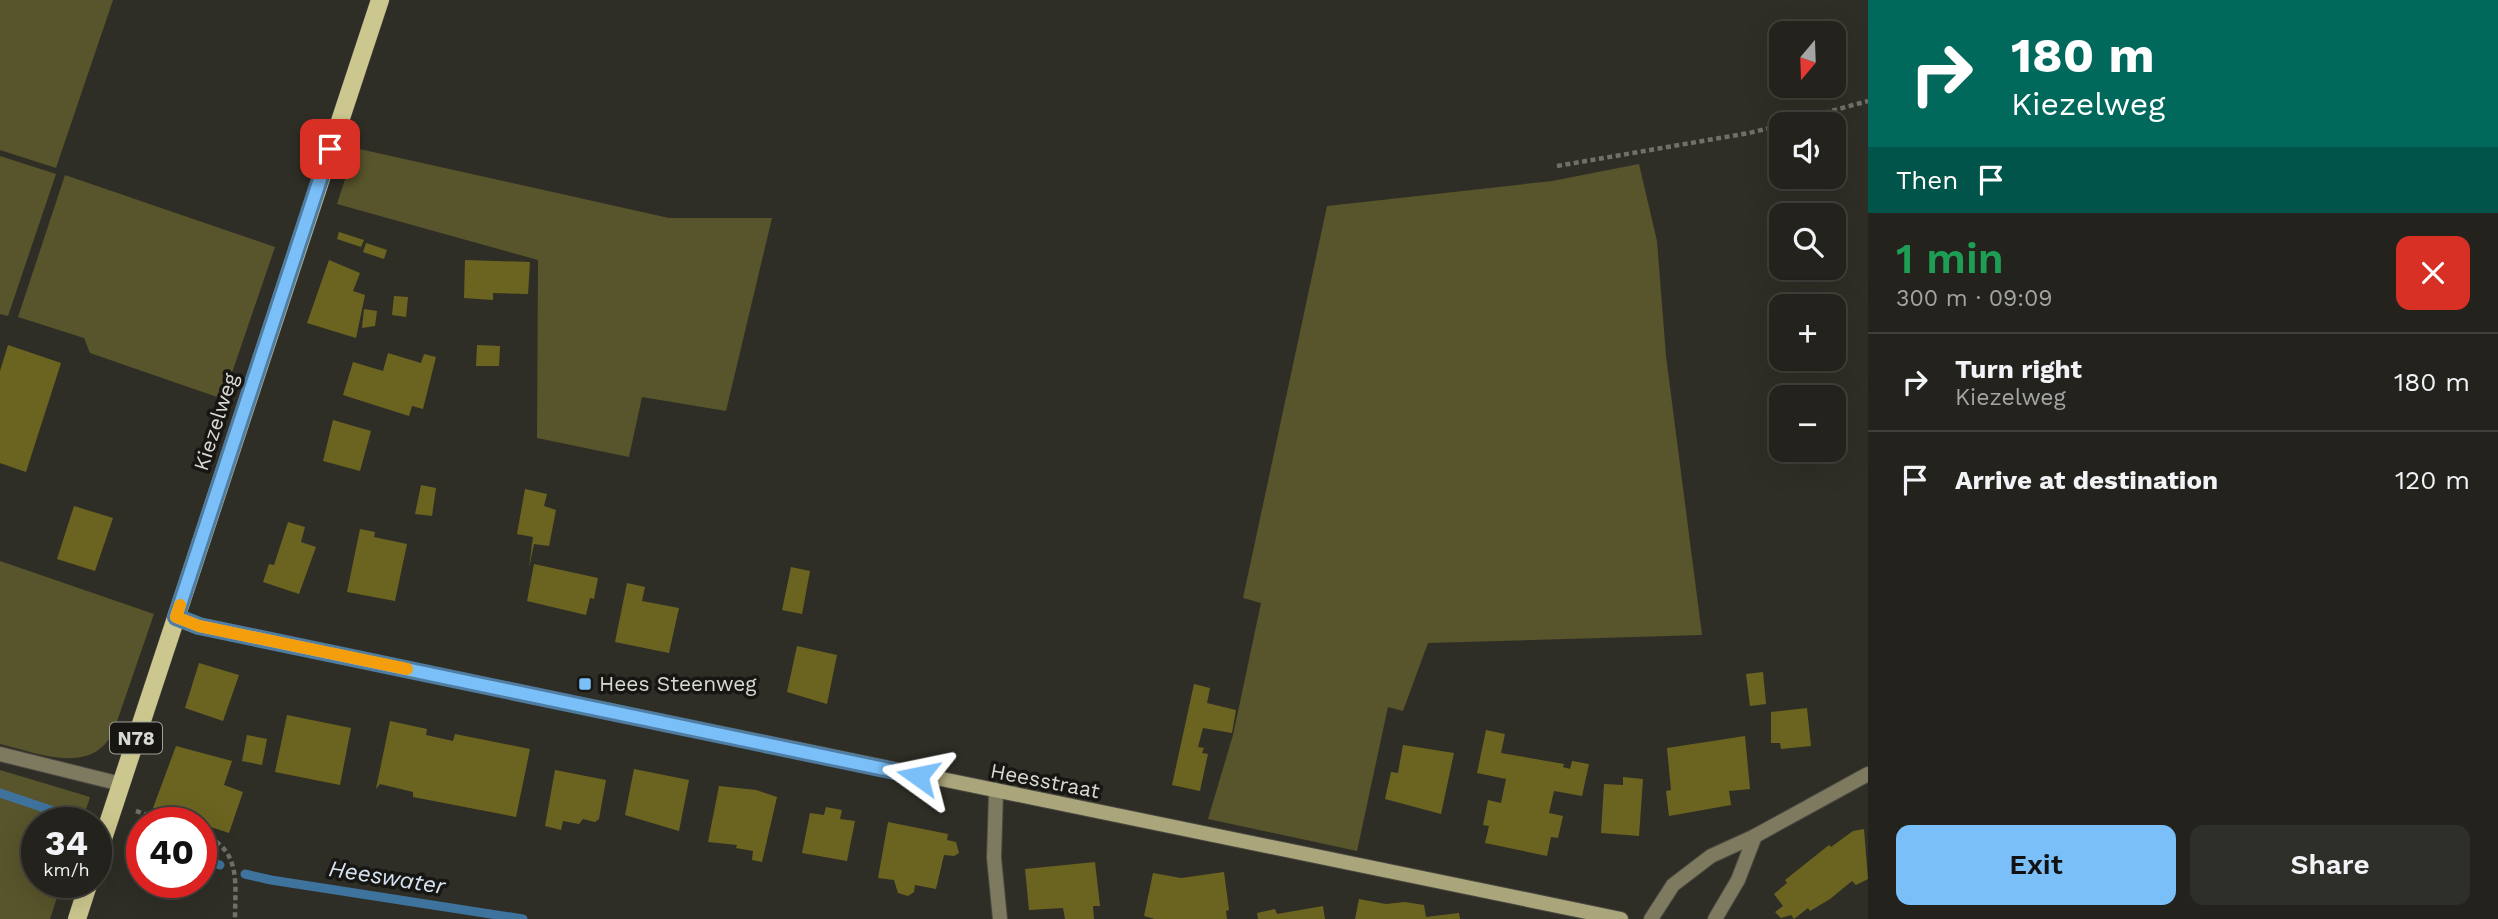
<!DOCTYPE html>
<meta charset="utf-8">
<style>
:root{--surface:#23221c;--page:#2f2f29;--text:#f1f3f6;--muted:#a3a4a3;--line:#403f3b;--accent:#7abff8}
body{margin:0;font-family:"Work Sans",sans-serif;background:var(--page);color:var(--text);height:100vh;display:flex;flex-direction:column;font-size:26px;white-space:nowrap}
*{box-sizing:border-box;margin:0}
p{font-size:23px;color:var(--muted)}
.icon{flex:none;width:38px;height:38px;fill:none;stroke:currentColor;stroke-width:2;stroke-linecap:round;stroke-linejoin:round}
.map{position:relative;flex:1;overflow:hidden}
.details{display:flex;flex-direction:column;background:var(--surface);width:630px}
.details>*{flex:none}
.banner{background:#00695c;color:#fff;overflow:hidden}
.needle{width:46px;rotate:199deg}
.fabs{position:absolute;left:1769px;top:21px;display:grid;gap:14px}
.fabs a{display:grid;place-items:center;width:77px;height:77px;border-radius:14px;background:var(--surface);box-shadow:0 7px 28px #0002,0 0 0 2px var(--line);font-size:35px}
.speed{position:absolute;left:21px;top:807px;display:flex;gap:14px;font-size:35px;font-weight:700;text-align:center}
.speed>*{display:grid;place-content:center;width:91px;height:91px;border-radius:50%;background:var(--surface);box-shadow:0 7px 28px #0002,0 0 0 2px var(--line);line-height:1}
.speed small{font-size:18px;font-weight:400}
.speed .limit{border:10px solid #d22;background:#fff;color:#111}
.pin{position:absolute;display:grid;place-items:center;width:60px;height:60px;color:#fff;margin:-30px;border-radius:14px;box-shadow:0 4px 10px #0006}
.me{position:absolute;width:77px;margin:-38px;rotate:282deg;stroke-linejoin:round;filter:drop-shadow(0 0 5px #0008)}
.turn{display:flex;align-items:center;gap:24px;height:147px;padding:0 28px;font-size:32px}
.turn .icon{width:91px;height:91px;stroke-width:2.5}
.turn b{display:block;font-size:49px;line-height:60px}
.then{display:flex;align-items:center;height:66px;padding:0 28px;background:#0003;gap:14px;font-size:26px}
.round{display:grid;place-items:center;flex:none;width:74px;height:74px;border-radius:14px;background:var(--page)}
.head{display:flex;align-items:center;justify-content:space-between;height:119px;padding:0 28px}
h1{font-size:42px;font-weight:600;line-height:52px;color:#1e9e55}
.cta{display:flex;gap:14px;margin-top:auto;padding:14px 28px}
.cta a{flex:1;height:80px;border-radius:14px;background:var(--accent);color:#111;font-size:28px;font-weight:600;line-height:80px;text-align:center}
.cta a+a{background:var(--page);color:var(--text)}
ul{padding:0;list-style:none}
li{display:flex;align-items:center;gap:21px;height:98px;padding:0 28px;border-top:2px solid var(--line)}
li div{flex:1}
li b{display:block;font-size:26px}
li em{font-style:normal}
main{display:flex;flex:1;min-height:0}
.map>svg:first-child{display:block}
.green{fill:#58542b}
.lines{fill:none;stroke-linecap:round;stroke-linejoin:round}
.stream{stroke:#3e739e;stroke-width:9}
.building{fill:#6b6420}
.street-casing{stroke:#4a4942;stroke-width:16}
.secondary-casing{stroke:#4a4942;stroke-width:16}
.primary-casing{stroke:#4a4942;stroke-width:19}
.path{stroke:#707069;stroke-width:4.5;stroke-dasharray:5 3.5;stroke-linecap:butt}
.street{stroke:#7d7a5f;stroke-width:14}
.secondary{stroke:#aaa57a;stroke-width:14}
.primary{stroke:#ccc78e;stroke-width:18}
.route-casing{stroke:#4f7ca1;stroke-width:18}
.route{stroke:#7abff8;stroke-width:12}
.slow{stroke:#f59e0b;stroke-width:12}
.poi-dot{fill:#7abff8;stroke:#171613;stroke-width:2.5}
.labels{text-anchor:middle;stroke-width:7;stroke-linejoin:round;paint-order:stroke}
.shield{fill:#171613;stroke:#9f9e99;stroke-width:2}
.shield-label{font-size:19px;font-weight:bold;fill:#d9d9d3}
.street-label{font-size:21px;fill:#d9d9d3;stroke:#171613}
.poi-label{font-size:21px;fill:#d9d9d3;stroke:#171613;text-anchor:start}
.water-label{font-size:23px;font-style:italic;fill:#d6e4f1;stroke:#171613}
</style>
<main>
<div class="map">
<svg width="1868" height="919" viewBox="0 0 1868 919">
<rect width="100%" height="100%" fill="#2f2e26"/>
<g class="green">
<path d="M0,0h113l-57,168 -56,-18z"/>
<path d="M355,148l314,70h103l-46,193 -84,-14 -13,60 -92,-19 1,-178 -201,-56z"/>
<path d="M0,156l56,18 -48,142 -8,-2z"/>
<path d="M1639,164l18,77 9,115 36,279 -274,8 -25,68 -15,-4 -31,144 -149,-32 25,-84 28,-132 -18,-5 84,-392 225,-25z"/>
<path d="M65,175l210,72 -52,152 -133,-46 -6,-15 -66,-21z"/>
<path d="M0,561l154,53 -40,116c-21,47 -76,23 -114,14z"/>
<path d="M0,770l90,27 -8,25h-45v60h25l-12,37h-50z"/>
</g>
<g class="lines">
<g class="stream">
<path d="M0,793l74,25"/>
<path d="M136,837l6,2"/>
<path d="M201,859l19,6"/>
<path d="M245,874l26,6 252,39"/>
</g>
</g>
<g class="building">
<path d="M339,232l25,8 -3,7 -24,-8z"/>
<path d="M366,243l21,7 -3,9 -21,-7z"/>
<path d="M329,260l31,13 -7,18 12,4 -9,43 -49,-15z"/>
<path d="M465,260l65,2 -2,32 -35,-1v7l-29,-2z"/>
<path d="M394,296l14,1 -2,20 -14,-2z"/>
<path d="M364,309l13,2 -2,15 -13,2z"/>
<path d="M8,345l53,18 -35,109 -26,-9v-92z"/>
<path d="M477,345l23,1 -1,20h-23z"/>
<path d="M388,353l33,10 3,-9 12,3 -13,52 -11,-3 -3,10 -66,-21 10,-33 30,9z"/>
<path d="M333,420l38,11 -11,40 -37,-10z"/>
<path d="M421,485l15,3 -4,28 -17,-2z"/>
<path d="M525,489l22,5 -3,12 12,4 -7,36 -15,-2 -5,24 4,-31 -16,-3z"/>
<path d="M74,506l39,12 -18,53 -38,-12z"/>
<path d="M288,522l17,5 -4,15 15,5 -17,47 -36,-12 6,-18 5,1z"/>
<path d="M360,529l15,3 -1,5 33,7 -12,57 -48,-9z"/>
<path d="M534,564l64,14 -4,21 -4,-1 -4,17 -59,-14z"/>
<path d="M791,567l19,4 -8,43 -20,-4z"/>
<path d="M627,583l18,4 -3,14 37,7 -10,45 -54,-11z"/>
<path d="M797,646l40,9 -10,49 -40,-12z"/>
<path d="M199,663l40,12 -16,46 -38,-13z"/>
<path d="M1763,672l3,32 -16,2 -4,-32z"/>
<path d="M1194,684l16,4 -3,15 29,7 -4,23 -29,-5 -5,19 6,1 -2,5 6,1 -8,37 -28,-6z"/>
<path d="M1807,708l4,38 -30,3 -1,-6h-9v-31z"/>
<path d="M287,715l64,13 -11,57 -65,-13z"/>
<path d="M390,721l37,8 -1,6 27,6 2,-7 75,15 -14,68 -103,-20v-5l-33,-8 -4,5z"/>
<path d="M1486,730l19,4 -4,19 63,11 -1,3 7,2 2,-8 17,3 -7,32 -28,-5 -5,22 14,3 -5,22 -7,-1 -4,19 -62,-13 4,-17 -6,-1 5,-25 13,3 5,-24 -29,-6z"/>
<path d="M247,735l20,4 -5,26 -20,-4z"/>
<path d="M1745,736l5,53 -21,2 2,14 -62,11 -3,-25 5,-1 -4,-42z"/>
<path d="M1403,745l51,8 -13,61 -56,-15 6,-27 7,1z"/>
<path d="M176,746l56,15 -8,24 19,7 -14,41 -76,-25z"/>
<path d="M634,769l55,11 -10,51 -54,-16z"/>
<path d="M555,770l51,10 -7,39 -4,3 -12,-3 -4,5 -16,-3 -2,9 -16,-4z"/>
<path d="M1623,777l20,2 -4,57 -38,-3 3,-49 19,1z"/>
<path d="M719,786l37,4 21,7 -15,65 -10,-2 1,-9 -17,-3 1,-3 -29,-3z"/>
<path d="M826,807l16,3 -2,9 15,2 -8,40 -45,-8 8,-40 14,2z"/>
<path d="M888,822l60,12 -1,6 9,2 3,11 -5,3 -10,-1 -8,34 -21,-4 -1,7 -6,4 -10,-3 -4,-13 -16,-2z"/>
<path d="M1864,829l4,50 -12,6 -4,-4 -22,18 -20,12 -2,-3 -14,11 -3,-4 -10,3 -6,-6 8,-6 -9,-12 13,-11 -2,-3 44,-35 2,2 22,-16z"/>
<path d="M1095,862l5,44h-7l1,13h-29l-2,-11 -34,2 -4,-41z"/>
<path d="M1224,872l5,38 -3,1 1,8h-72l-11,-3 9,-43 28,5z"/>
<path d="M1359,899l27,5 19,-2 19,3 2,12 33,-4 1,6h-105z"/>
<path d="M1323,906l2,13h-67l-1,-6 18,-4 2,5z"/>
</g>
<g class="lines">
<g class="street-casing">
<g id="street">
<path d="M0,754l121,30"/>
<path d="M996,792l-2,66 6,61"/>
<path d="M1651,919l22,-34 38,-29 44,-20 113,-62"/>
<path d="M1715,919l23,-39 17,-44"/>
</g>
</g>
<g class="secondary-casing">
<path id="secondary" d="M176,617l23,9 1422,293"/>
</g>
<g class="primary-casing">
<g id="primary">
<path d="M96,860l284,-860"/>
<path d="M77,919l12,-37"/>
</g>
</g>
<g class="path">
<path d="M1783,124l85,-23"/>
<path d="M1557,166l192,-33 33,-8"/>
<path d="M136,811l33,11"/>
<path d="M201,834c41,15 34,49 34,85"/>
</g>
<use href="#street" class="street"/>
<use href="#secondary" class="secondary"/>
<use href="#primary" class="primary"/>
</g>
<g class="lines">
<g class="route-casing">
<path id="route" d="M330,149l-154,468 23,9 719,150"/>
</g>
<use href="#route" class="route"/>
<path class="slow" d="M180,605l-4,12 23,9 208,43"/>
</g>
<rect class="poi-dot" x="578" y="677" width="14" height="14" rx="3.5"/>
<g class="labels">
<rect class="shield" x="110" y="722.5" width="52" height="31" rx="5"/>
<g class="shield-label">
<text x="136" y="745">N78</text>
</g>
<g class="street-label">
<text transform="translate(216 422) rotate(-72)" y="7">Kiezelweg</text>
<text transform="translate(1045 781) rotate(11)" y="7">Heesstraat</text>
</g>
<g class="poi-label">
<text x="599" y="691">Hees Steenweg</text>
</g>
<g class="water-label">
<text transform="translate(387 877) rotate(9)" y="8">Heeswater</text>
</g>
</g>
</svg>
<div class="fabs">
<a><svg class="needle" viewBox="-14 -14 28 28"><path d="M0-13l5 13h-10z" fill="#e53935"/><path d="M0 13l5-13h-10z" fill="#a3a4a3"/></svg></a>
<a><svg class="icon" aria-label="sound" viewBox="0 0 24 24"><path d="M4 9h4l5-4v14l-5-4H4zM17 9q2 3 0 6"/></svg></a>
<a><svg class="icon" aria-label="search" viewBox="0 0 24 24"><circle cx="10" cy="10" r="6"/><path d="M15 15l6 6"/></svg></a>
<a>+</a>
<a>−</a>
</div>
<div class="speed"><div>34<small>km/h</small></div><div class="limit">40</div></div>
<div class="pin" style="left:330px;top:149px;background:#d93025"><svg class="icon" aria-label="arrive" viewBox="0 0 24 24"><path d="M6 21V4h12l-3 4 3 4H6"/></svg></div>
<svg class="me" style="left:918px;top:776px" viewBox="-20 -20 40 40"><path d="M0-17L14 15 0 8-14 15z" fill="#7abff8" stroke="#fff" stroke-width="4"/></svg>
</div>
<section class="details">
<div class="banner">
<div class="turn"><svg class="icon" aria-label="right" viewBox="0 0 24 24"><path d="M7 20v-9h11M14 6l5 5-5 5"/></svg><div><b>180 m</b>Kiezelweg</div></div>
<div class="then">Then<svg class="icon" aria-label="arrive" viewBox="0 0 24 24"><path d="M6 21V4h12l-3 4 3 4H6"/></svg></div>
</div>
<div class="head"><div><h1>1 min</h1><p>300 m · 09:09</p></div><a class="round" style="background:#d93025;color:#fff"><svg class="icon" aria-label="close" viewBox="0 0 24 24"><path d="M6 6l12 12M18 6L6 18"/></svg></a></div>
<ul>
<li><svg class="icon" aria-label="right" viewBox="0 0 24 24"><path d="M7 20v-9h11M14 6l5 5-5 5"/></svg><div><b>Turn right</b><p>Kiezelweg</p></div><em>180 m</em></li>
<li><svg class="icon" aria-label="arrive" viewBox="0 0 24 24"><path d="M6 21V4h12l-3 4 3 4H6"/></svg><div><b>Arrive at destination</b></div><em>120 m</em></li>
</ul>
<div class="cta"><a>Exit</a><a>Share</a></div>
</section>
</main>
